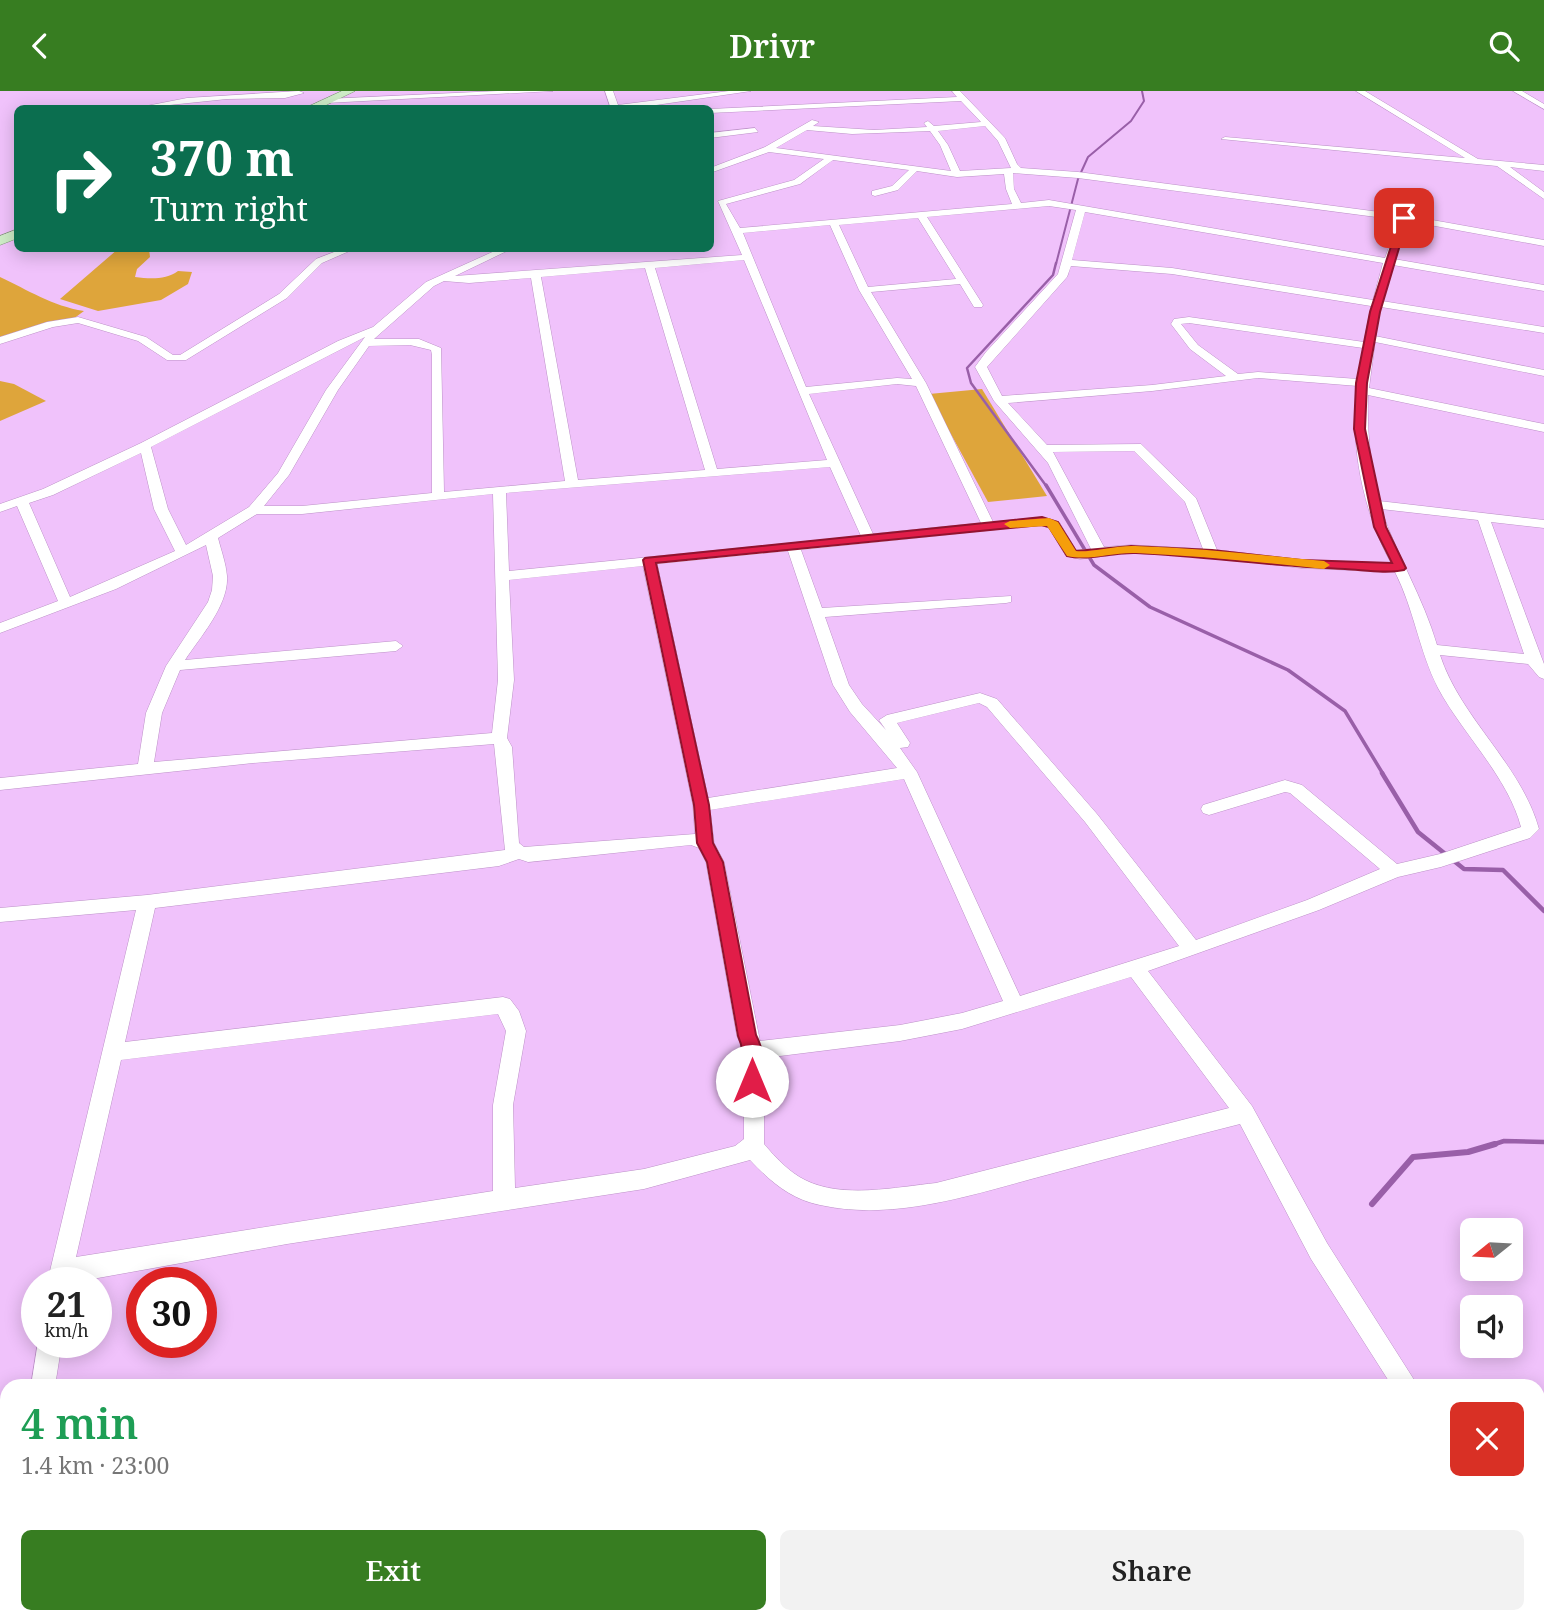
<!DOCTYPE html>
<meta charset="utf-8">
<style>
:root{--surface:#fff;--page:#f2f2f2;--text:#222;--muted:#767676;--accent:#377d21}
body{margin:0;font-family:"Noto Serif",serif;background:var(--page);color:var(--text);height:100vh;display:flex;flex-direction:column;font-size:26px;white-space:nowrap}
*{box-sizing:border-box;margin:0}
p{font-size:23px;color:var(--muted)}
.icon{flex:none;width:38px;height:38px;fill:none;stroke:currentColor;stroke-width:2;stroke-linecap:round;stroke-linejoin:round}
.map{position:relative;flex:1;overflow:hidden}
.sheet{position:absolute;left:0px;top:1288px;width:1545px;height:245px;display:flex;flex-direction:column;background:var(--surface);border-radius:21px 21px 0 0;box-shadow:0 4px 18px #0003}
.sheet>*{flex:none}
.top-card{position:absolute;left:14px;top:14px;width:700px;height:147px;border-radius:10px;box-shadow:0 4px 18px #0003;background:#0b6e4f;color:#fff;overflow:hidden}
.needle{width:46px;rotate:252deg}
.controls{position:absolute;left:1460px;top:1127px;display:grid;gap:14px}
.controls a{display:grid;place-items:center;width:63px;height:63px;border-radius:10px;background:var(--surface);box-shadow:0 4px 18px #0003;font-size:35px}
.speed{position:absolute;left:21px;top:1176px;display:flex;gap:14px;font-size:35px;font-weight:700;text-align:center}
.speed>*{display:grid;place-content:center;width:91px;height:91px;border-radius:50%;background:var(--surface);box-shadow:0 4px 18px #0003;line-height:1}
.speed small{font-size:18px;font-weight:400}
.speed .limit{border:10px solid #d22;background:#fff;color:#111}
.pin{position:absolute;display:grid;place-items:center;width:60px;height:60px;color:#fff;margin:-30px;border-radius:14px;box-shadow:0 4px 10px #0006}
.me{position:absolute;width:77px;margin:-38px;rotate:0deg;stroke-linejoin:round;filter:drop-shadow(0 0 5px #0008)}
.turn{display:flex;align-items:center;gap:24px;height:147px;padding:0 21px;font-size:32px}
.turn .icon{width:91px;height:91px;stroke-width:2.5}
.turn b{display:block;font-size:49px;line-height:60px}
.round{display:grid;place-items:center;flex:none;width:74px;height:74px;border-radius:10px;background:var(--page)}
.head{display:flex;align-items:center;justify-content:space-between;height:119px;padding:0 21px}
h1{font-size:42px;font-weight:600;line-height:52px;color:#1e9e55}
.button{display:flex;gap:14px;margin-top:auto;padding:14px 21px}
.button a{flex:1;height:80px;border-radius:10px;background:var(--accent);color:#fff;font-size:28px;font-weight:600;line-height:80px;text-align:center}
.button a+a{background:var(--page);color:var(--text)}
header{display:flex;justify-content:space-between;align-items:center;height:91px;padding:0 21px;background:var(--accent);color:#fff;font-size:32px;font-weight:600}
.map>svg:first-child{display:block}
.green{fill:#dea53b}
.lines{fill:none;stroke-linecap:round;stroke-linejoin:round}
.stream-far4{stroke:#995fa8;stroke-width:2}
.stream-far3{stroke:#995fa8;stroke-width:2.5}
.stream-far2{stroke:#995fa8;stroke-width:3.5}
.stream-far1{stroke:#995fa8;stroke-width:4.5}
.stream{stroke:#995fa8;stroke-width:6}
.minor-casing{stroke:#bc91c7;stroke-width:1}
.major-casing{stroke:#7c9775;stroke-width:1}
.minor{fill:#fff;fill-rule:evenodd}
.major{fill:#ceecc7;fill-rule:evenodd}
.route{fill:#e11d48;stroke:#92132f;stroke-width:2}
.slow{fill:#f59e0b}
</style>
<header><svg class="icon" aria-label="back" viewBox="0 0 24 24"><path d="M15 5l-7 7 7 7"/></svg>Drivr<svg class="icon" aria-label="search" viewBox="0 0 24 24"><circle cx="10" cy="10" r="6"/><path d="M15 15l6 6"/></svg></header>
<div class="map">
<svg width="1544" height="1533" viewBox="0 0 1544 1533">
<rect width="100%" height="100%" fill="#f0c2fb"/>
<g class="green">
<path d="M118,158h31l1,8 -13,12 -2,8c15,2 31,3 43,-6l14,1 -4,12 -27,16 -63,11 -38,-12z"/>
<path d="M0,186c28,13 52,29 84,34l-15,11 -69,18z"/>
<path d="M0,290l14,3 32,17 -46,20z"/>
<path d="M982,298l65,107 -59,6 -59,-108z"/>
</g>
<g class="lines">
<path class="stream-far4" d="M1056,173l22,-85 10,-22 43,-36 13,-20 -2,-10"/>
<path class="stream-far3" d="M1047,396l-76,-104 -4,-15 86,-93 3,-12"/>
<path class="stream-far2" d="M1046,394l48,80 56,42 138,63 57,41 38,63"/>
<g class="stream-far1">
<path d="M1382,682l36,59 46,37 39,1 41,41"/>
<path d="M1489,1055l15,-5 40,1"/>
</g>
<path class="stream" d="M1372,1113l41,-47 55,-5 27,-8"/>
<g class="minor-casing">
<g id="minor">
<path d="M299,0l5,2 -19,5 -58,1 -96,10 56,-11z"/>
<path d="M498,0h55l-227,12 -4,-2 4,-2z"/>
<path d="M605,0h8l5,14 111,-14h22l-122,18h-18z"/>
<path d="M952,0h8l45,47 12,26 4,4 57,4 324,43 6,-17 -5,-5 4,-3 10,7 -7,19 134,24v6l-136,-25 -14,38 150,26v6l-151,-26 -11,36 162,26v6l-163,-26 -6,29 169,34v6l-169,-34 -6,46 175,36v8l-176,-37c-1,36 2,70 11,106l165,19v8l-53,-6 53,142v15l-5,-2 -11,-13 -88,-9c21,64 81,109 99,174l-9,9 -89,29 -43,10 -79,33 -171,61 104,135 75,137 91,143h-26l-81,-127 -71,-135c-64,16 -127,33 -190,50 -73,19 -154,48 -230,31 -30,-6 -50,-24 -70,-45l-106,29 -357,55 -217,39h-20v-12l86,-361 -136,12v-14l147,-13 358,-45 -11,-106 -241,19 -253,27v-12l138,-14 8,-51 20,-47 42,-64 4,-12 1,-14 -7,-31 -90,44 -116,44v-10l58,-22 -41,-95 -17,6v-8l43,-15 98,-46 197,-102 35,-14 53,-45 73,-33h12l-56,27 287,-21 -24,-54 76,-21 30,-21 -55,-7 -59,21v-5l55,-21 47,-27 7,2 -6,4 61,4 53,-3 -3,-4 4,-2 6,5 47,-4 -20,-21 -251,12v-4l247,-12zM985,35l13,15 13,27 -51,3 -12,-26 -10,-14zM807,39l45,4 78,-3 10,14 11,26 -175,-23zM833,69l76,10 -17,16 -20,5v4l3,1 23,-6 19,-19 40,6 47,-3 2,15 6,15 -272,24 -14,-24 74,-20zM1013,82l65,5 321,42 -14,38 -336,-58 -28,3 -7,-14zM1049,115l27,4 -18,64 -72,78 -11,15 19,34 54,62 43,86 -15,1 -17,-28 -17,-5 -49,5 -67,-139 -55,-91 89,-8 14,23h8l1,-2 -56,-88zM1085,121l298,51 -10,37 -201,-32 -100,-8zM918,127l38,61 -88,8 -29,-62zM830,134l29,65 53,89 -15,-1 -91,9 -63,-154zM744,169l83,200 -110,9 -62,-201zM1071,175l101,8 199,32 -7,36 -175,-25 -15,2 -3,5 19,25 36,27 -74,9 -150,11 -15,-29 80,-90zM645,177l60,202 -127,10 -37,-203zM531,187l34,203 -121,11 -3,-144 -22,-9h-45l60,-53 10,-5 25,2zM1189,232l174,25 -5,31 -100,-7 -20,2 -40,-29 -17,-21zM365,246l-39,53 -48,83 -29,34 -63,38 -18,-36 -17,-62zM410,254l21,5 1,5v138l-130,13h-38l25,-31 49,-85 31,-44zM1258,287l100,8c-9,59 5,125 33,177l-90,-3 -84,-10 -21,-52 -55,-54 -94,1 -39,-42 144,-12zM897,293l19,2 65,137 -108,11 -64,-140zM1134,360l51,51 18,47 -72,-4 -27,2 -51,-95zM141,362l13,56 21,42 -105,46 -41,-94 24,-8zM830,376l31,69 -352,35 -3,-78zM493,403l5,186 -6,53 -338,29 8,-49 18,-43 216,-19 7,-5 -7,-5 -211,19c15,-23 44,-55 42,-84 -1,-13 -6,-26 -9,-38l39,-24h45zM1381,418l97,11 46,134 -87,-9c-14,-48 -40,-89 -56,-136zM1041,434l8,3 17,28 14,3 51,-6 81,4 89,11 94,4c19,37 24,79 43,116 24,45 70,89 83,139l-81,27 -43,10 -95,-79 -17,-5 -82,25 -2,4 2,4 6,2 76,-23 5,1 90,76 -73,31 -111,40 -99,-126 -100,-115 -17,-6 -93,22 -8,5 7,10 -24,-26 -13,-19 -24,-68 181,-14 5,-1v-6l-189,12 -21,-58zM788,460l45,134 17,27 47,56 -189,30 -51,-234zM643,475l50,239 2,29 -171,13 -5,-4 -7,-96 -5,-9 7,-58 -5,-100zM979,612l8,4 98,115 94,124 -159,50 -103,-224 -17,-24 8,-1 2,-4 -13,-20zM904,688l99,222 -41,12 -62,12 -140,16 -36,-179 -10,-19 -4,-33zM691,754l8,3 7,14 31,174 7,14v89l-9,7 -91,23 -129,19 -2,-83 13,-74 -7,-20 -9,-12 -7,-2 -378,45 30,-134 344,-42 20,-7 9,3zM1131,886l98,131 -293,75c-40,4 -93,16 -131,-3 -16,-8 -29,-22 -41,-36v-86l136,-17 62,-12zM498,923l8,17 -13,74v86l-417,66 45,-197z"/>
<path d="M1356,0h9l113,68 66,6v6l-34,-4 34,25v7l-47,-33 -276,-27 4,-2 240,21z"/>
<path d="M1513,0h9l22,13v5z"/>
<path d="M755,37l3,4 -48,6v-5z"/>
<path d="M342,158h12l-32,14 -35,35 -101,62h-19l-29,-19 -60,-18 -25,4 -53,17v-7l47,-15 31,-5 68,20 27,18h7l99,-61 37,-35z"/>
<path d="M38,1251h24l-7,44h-24z"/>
<path d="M1538,1485l6,2v34l-6,-3z"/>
<path d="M7,1515v11h20l-1,7h-26v-9z"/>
<path d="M214,1526h46l-3,7h-46z"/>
<rect x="320" y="1526" width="28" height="7"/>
</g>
</g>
<g class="major-casing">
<g id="major">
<path d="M342,0h13l-37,18h-15z"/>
<path d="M18,138v9l-18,7v-9z"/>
</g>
</g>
<use href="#minor" class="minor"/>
<use href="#major" class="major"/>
</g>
<path class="route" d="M1404,125l4,2 -28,94 -13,71 -2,46 21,98 20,41 -2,2c-18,4 -40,0 -59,-1 -70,-2 -139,-13 -209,-16 -23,-1 -47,8 -69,3l-18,-29 -8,-2 -385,38 53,242 4,38 10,19 33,173c8,15 10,36 3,52l-7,2 -6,-2c-8,-16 2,-29 -8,-51l-31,-174 -10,-19 -3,-38 -51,-245 2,-2 397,-41 16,5 18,29 55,-5 81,4 89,10 91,3 -18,-36 -20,-98 2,-46 14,-71 30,-94z"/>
<path class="slow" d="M1049,427l9,4 18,29c12,2 42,-6 59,-5 63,2 126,9 189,15l6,4 -6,4c-63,-7 -125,-13 -188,-16 -23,-1 -47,8 -69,3l-20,-30 -37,2 -6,-4 6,-3z"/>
</svg>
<div class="controls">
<a><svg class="needle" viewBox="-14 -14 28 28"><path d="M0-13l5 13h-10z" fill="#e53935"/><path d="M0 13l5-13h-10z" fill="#767676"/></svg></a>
<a><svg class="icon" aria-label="sound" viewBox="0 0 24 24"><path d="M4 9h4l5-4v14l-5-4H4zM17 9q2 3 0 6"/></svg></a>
</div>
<div class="speed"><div>21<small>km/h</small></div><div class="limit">30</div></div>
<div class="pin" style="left:1404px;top:127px;background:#d93025"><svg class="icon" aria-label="arrive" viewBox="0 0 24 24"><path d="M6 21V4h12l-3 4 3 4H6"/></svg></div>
<svg class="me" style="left:752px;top:990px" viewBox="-20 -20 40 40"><circle r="19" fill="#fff"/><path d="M0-13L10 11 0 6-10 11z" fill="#e11d48"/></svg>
<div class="top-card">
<div class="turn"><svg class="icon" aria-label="right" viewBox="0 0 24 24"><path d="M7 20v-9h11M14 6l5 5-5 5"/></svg><div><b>370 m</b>Turn right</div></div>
</div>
<section class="sheet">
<div class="head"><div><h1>4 min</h1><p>1.4 km · 23:00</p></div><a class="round" style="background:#d93025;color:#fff"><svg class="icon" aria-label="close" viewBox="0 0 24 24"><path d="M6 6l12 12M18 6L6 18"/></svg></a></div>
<div class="button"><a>Exit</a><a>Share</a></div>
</section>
</div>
